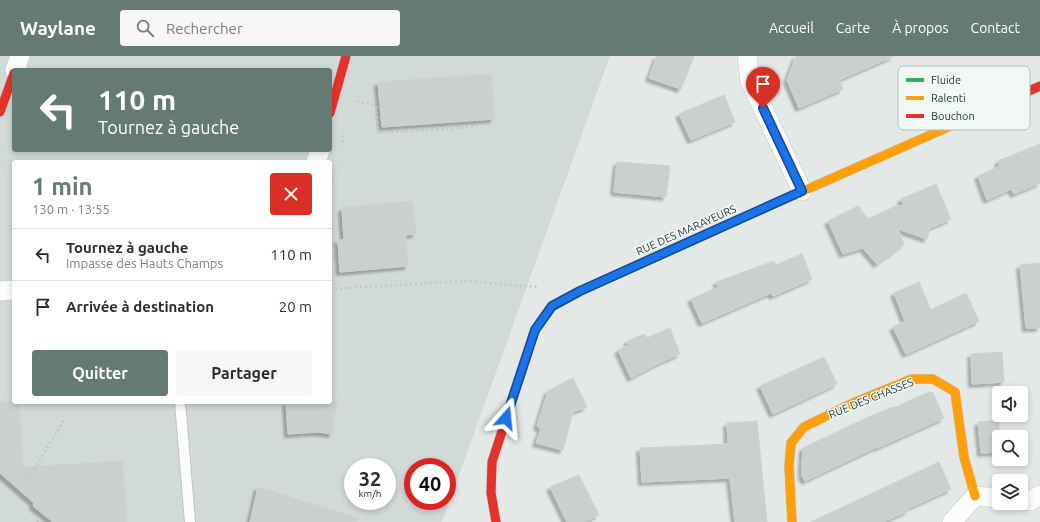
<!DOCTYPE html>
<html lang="fr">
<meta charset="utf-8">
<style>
:root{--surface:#fff;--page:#f7f7f7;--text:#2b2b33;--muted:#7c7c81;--line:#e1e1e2;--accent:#657975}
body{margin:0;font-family:Ubuntu,sans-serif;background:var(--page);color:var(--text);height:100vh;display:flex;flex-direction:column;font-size:15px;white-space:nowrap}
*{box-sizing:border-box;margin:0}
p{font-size:13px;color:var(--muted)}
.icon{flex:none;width:22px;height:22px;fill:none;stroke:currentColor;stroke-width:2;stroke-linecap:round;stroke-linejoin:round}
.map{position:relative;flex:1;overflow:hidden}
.panel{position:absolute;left:12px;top:104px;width:320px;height:244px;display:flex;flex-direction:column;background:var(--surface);border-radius:4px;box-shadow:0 2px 6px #0003}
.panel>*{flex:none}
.banner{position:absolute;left:12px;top:12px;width:320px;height:84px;border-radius:4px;box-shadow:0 2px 6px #0003;background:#657975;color:#fff;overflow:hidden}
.tools{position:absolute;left:992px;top:330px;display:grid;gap:8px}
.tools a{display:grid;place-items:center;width:36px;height:36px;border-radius:4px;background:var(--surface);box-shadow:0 2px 6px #0003;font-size:20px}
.speed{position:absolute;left:344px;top:402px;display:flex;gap:8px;font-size:20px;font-weight:700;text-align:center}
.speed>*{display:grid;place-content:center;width:52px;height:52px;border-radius:50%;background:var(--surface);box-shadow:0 2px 6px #0003;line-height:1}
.speed small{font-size:10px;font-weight:400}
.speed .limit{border:6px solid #d22;background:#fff;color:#111}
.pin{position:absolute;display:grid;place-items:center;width:34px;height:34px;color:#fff;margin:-41px -17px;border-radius:50% 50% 50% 0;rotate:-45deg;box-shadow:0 0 4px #0007}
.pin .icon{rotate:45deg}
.me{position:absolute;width:44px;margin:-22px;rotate:18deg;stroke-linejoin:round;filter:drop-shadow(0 0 3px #0008)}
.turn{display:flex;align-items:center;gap:14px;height:84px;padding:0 20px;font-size:18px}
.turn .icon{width:52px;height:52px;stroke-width:2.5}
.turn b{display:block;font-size:28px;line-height:34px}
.round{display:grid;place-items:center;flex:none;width:42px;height:42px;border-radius:4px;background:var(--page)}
.head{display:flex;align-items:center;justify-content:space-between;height:68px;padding:0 20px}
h1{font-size:24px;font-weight:700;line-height:30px;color:var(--accent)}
.button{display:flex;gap:8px;margin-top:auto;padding:8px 20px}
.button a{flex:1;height:46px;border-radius:4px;background:var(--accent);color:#fff;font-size:16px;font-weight:700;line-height:46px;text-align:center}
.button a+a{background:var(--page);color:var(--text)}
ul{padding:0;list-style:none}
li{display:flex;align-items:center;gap:12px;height:52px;padding:0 20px;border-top:1px solid var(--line)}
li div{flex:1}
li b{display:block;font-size:15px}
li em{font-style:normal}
header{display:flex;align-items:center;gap:24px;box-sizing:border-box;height:56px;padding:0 20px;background:var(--accent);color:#fff}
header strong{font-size:19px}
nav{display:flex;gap:22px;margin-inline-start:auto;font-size:14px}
.search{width:280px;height:36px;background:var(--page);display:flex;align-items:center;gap:10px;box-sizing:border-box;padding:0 14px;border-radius:4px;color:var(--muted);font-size:15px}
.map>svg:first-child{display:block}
.built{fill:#d1dad7;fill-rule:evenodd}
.building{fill:#cad0ce;stroke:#ccd2d0;filter:url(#shadow)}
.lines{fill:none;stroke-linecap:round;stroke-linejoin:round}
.lane-casing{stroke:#c1c6c4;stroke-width:12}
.street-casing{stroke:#c1c6c4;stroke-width:20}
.fast-casing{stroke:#bfc7c5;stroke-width:10}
.slow-casing{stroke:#bfc7c5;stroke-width:10}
.jam-casing{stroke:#bfc7c5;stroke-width:10}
.path{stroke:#c1c9c8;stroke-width:2.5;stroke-dasharray:2 3;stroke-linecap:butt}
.lane{stroke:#fbfcfb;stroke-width:10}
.street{stroke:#fbfcfb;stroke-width:19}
.fast{stroke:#30b455;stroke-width:9}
.slow{stroke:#ff9f0a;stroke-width:9}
.jam{stroke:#e5322d;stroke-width:9}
.route-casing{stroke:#114b97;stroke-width:10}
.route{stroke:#1a73e8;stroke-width:7}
.labels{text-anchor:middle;stroke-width:3;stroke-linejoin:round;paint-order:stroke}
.street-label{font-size:11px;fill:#213c38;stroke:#f1f8f6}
.key{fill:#f1f8f6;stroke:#b3c0bd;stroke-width:1}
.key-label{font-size:11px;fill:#213c38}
</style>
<header>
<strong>Waylane</strong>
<div class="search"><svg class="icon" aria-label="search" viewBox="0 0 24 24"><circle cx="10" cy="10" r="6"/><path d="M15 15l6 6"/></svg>Rechercher</div>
<nav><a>Accueil</a><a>Carte</a><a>À propos</a><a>Contact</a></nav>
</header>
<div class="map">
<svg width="1040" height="466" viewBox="0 0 1040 466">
<defs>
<filter id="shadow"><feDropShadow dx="-3.5" dy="3.5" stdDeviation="1" flood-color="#0004"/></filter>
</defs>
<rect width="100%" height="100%" fill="#e4e9e7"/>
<path class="built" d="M0,0h610l-168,466h-442zM14,14h316v80h-316zM14,106h316v240h-316zM353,411h34v34h-34zM413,411h34v34h-34z"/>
<g class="building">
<path d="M657,0h37l-13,33 -32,-11z"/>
<path d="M796,0h98l-55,24 4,9 -44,19 -12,-28z"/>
<path d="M491,18l3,45 -112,8 -4,-45z"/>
<path d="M724,39l11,27 -44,18 -12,-26z"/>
<path d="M1040,88v39l-26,11 -3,-5 -24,11 -9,-24 22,-10 -2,-5z"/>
<path d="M617,106l53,4 -4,31 -52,-5z"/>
<path d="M936,128l15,35 -21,9 -3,11 -29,-10 6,15 -27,20 -14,-16 -20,6 -15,-33 30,-15 10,13 28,-13h8l-3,-7z"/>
<path d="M412,145l4,33 -10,1 2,31 -68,6 -2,-32h6l-2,-32z"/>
<path d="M802,198l10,25 -39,17 -2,-3 -69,30 -11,-24 28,-12 -3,-5 58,-21 2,4z"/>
<path d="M1040,207v65h-14l-6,-63z"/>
<path d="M919,226l12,28 35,-17 13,28 -73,33 -13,-27 12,-6 -11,-28z"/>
<path d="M670,272l10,26 -23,10 -26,14 -13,-28 11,-5 -2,-4 18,-7 2,4z"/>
<path d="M1002,296l2,30 -32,2 -1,-30z"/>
<path d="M824,301l13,27 -64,30 -13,-28z"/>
<path d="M573,322l14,29 -14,5 -10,38 -27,-7 5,-14 -4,-3 11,-35z"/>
<path d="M929,336l4,1 11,25 -67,30v-1l-72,34 -3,-5v-10l1,-18 59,-28 31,-13 1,1z"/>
<path d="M0,346h19l4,65 99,-6 5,61h-74l-20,-16 1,-3 -34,-30z"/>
<path d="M286,346h51l-5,32 -14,-2 -30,2z"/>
<path d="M999,364v32l-18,1 -3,-31z"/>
<path d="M757,365l10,101h-32l-5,-44 -88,4 -2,-34 88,-4 -1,-21z"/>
<path d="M939,406l12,27 -44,20 1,2 -25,11h-72z"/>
<path d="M579,419l20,40 -16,7h-16l-17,-35z"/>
<path d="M258,431l99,31 -1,4h-106z"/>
</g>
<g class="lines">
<g class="lane-casing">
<path id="lane" d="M180,346l10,120"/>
</g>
<g class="street-casing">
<g id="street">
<path d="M747,0l3,25 52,110"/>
<path d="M15,14l5,-14"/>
<path d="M316,106l4,-12"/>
<path d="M0,235l14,-1"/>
<path d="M1021,444l9,1 10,-6"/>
<path d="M952,466l23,-26 24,2"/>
</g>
</g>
<g class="fast-casing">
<path id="fast" d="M555,249l25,-14 155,-70"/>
</g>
<g class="slow-casing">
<g id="slow">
<path d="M735,165l218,-96"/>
<path d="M792,466l-3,-56 2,-23 13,-16 49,-24 59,-24h21l22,13 9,65 11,39"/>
</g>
</g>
<g class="jam-casing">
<g id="jam">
<path d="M0,56l14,-39"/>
<path d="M330,57l16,-57"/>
<path d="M953,69l87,-39"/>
<path d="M496,466l-5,-29 1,-31 43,-132 17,-24 3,-1"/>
</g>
</g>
<g class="path">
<path d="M357,45l19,5 2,27 96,-6 5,-3"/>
<path d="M342,86l2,-10"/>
<path d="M330,133l3,-13"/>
<path d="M330,233l136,-8 71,6"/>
<path d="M29,422l35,-58"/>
<path d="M37,466l2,-3"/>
</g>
<use href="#lane" class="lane"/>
<use href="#street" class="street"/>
<use href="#fast" class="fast"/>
<use href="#slow" class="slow"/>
<use href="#jam" class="jam"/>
</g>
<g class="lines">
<g class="route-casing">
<path id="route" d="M506,362l29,-88 17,-24 28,-15 222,-100 -39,-83"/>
</g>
<use href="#route" class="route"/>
</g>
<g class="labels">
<g class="street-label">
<text transform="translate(686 174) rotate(-24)" y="4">RUE DES MARAYEURS</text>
<text transform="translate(871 342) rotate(-22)" y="4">RUE DES CHASSES</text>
</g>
</g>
<rect x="898" y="10" width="132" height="64" rx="6" class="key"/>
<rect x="906" y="22" width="18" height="4" fill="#30b455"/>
<rect x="906" y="40" width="18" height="4" fill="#ff9f0a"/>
<rect x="906" y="58" width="18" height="4" fill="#e5322d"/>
<g class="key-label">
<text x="931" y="28">Fluide</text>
<text x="931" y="46">Ralenti</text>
<text x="931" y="64">Bouchon</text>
</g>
</svg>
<div class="tools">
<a><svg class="icon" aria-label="sound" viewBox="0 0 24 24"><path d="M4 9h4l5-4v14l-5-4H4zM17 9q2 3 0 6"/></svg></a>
<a><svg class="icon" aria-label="search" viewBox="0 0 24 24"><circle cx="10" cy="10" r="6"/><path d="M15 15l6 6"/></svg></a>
<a><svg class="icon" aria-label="layers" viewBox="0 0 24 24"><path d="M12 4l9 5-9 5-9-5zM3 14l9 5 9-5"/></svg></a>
</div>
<div class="speed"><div>32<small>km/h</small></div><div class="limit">40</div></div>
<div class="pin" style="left:763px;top:52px;background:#d93025"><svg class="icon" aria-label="arrive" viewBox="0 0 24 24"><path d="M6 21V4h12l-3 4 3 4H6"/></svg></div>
<svg class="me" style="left:506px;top:362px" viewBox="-20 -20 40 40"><path d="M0-17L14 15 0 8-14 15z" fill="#1a73e8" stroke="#fff" stroke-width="4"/></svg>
<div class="banner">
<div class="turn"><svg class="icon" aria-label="left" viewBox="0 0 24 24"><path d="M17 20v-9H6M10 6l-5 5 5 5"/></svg><div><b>110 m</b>Tournez à gauche</div></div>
</div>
<section class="panel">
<div class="head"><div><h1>1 min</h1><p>130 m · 13:55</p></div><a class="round" style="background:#d93025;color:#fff"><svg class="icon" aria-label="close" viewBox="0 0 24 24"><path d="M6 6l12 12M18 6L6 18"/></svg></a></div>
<ul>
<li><svg class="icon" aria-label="left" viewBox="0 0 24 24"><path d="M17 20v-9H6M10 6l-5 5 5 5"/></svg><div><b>Tournez à gauche</b><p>Impasse des Hauts Champs</p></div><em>110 m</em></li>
<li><svg class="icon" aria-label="arrive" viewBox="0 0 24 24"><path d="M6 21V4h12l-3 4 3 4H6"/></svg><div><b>Arrivée à destination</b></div><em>20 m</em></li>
</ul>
<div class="button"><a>Quitter</a><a>Partager</a></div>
</section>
</div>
